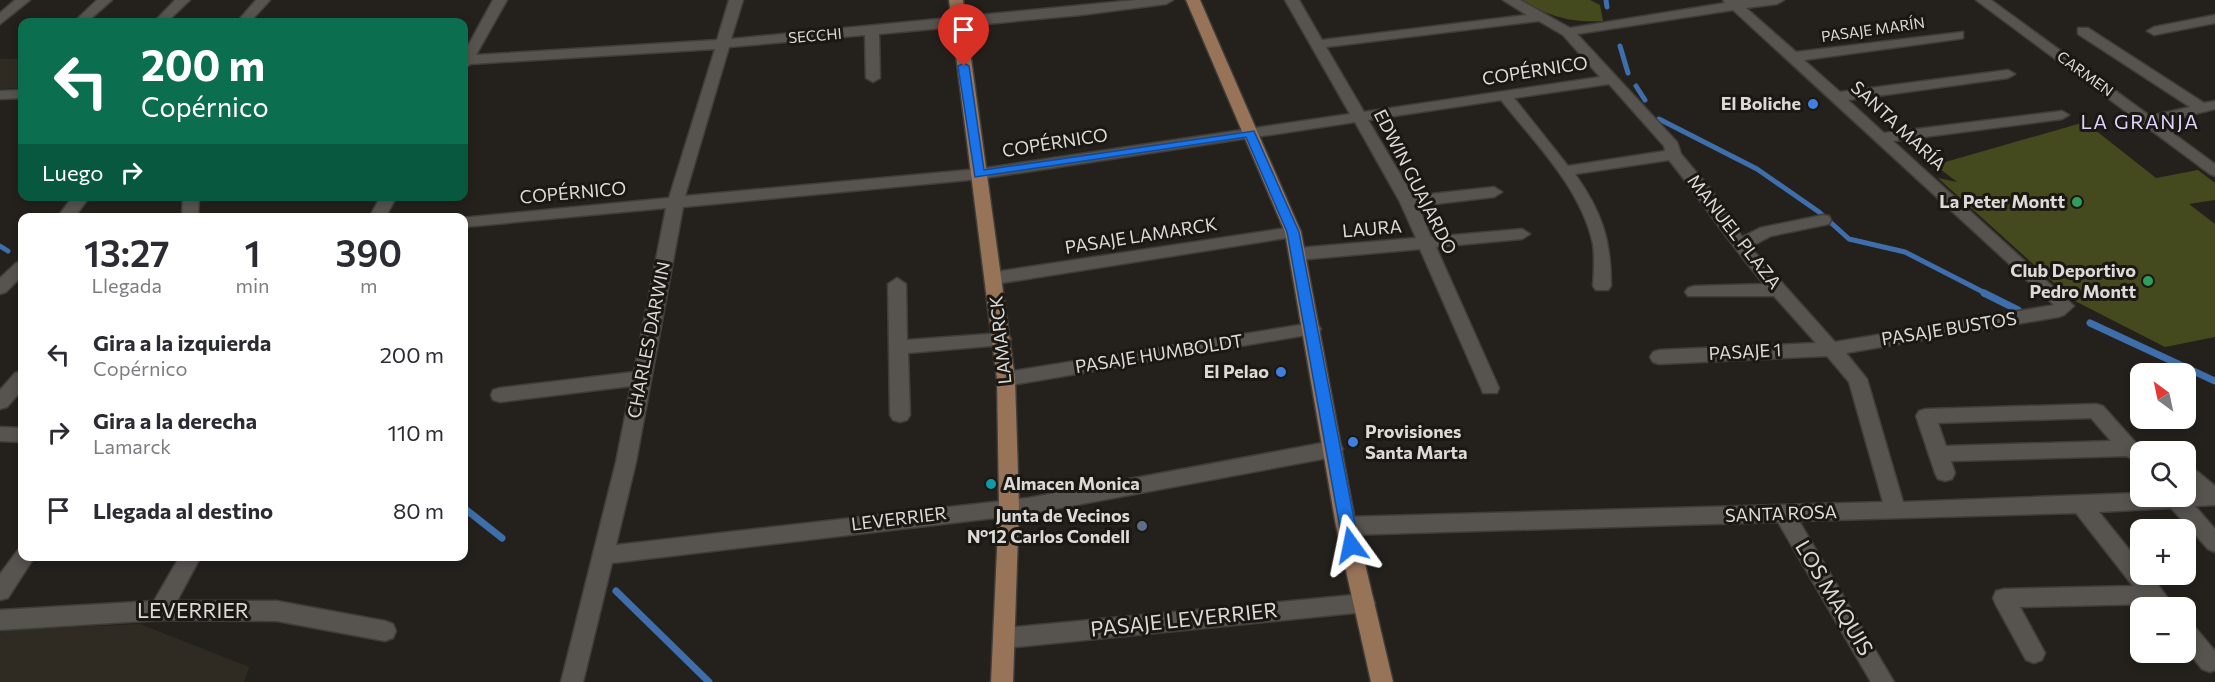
<!DOCTYPE html>
<html lang="es">
<meta charset="utf-8">
<style>
:root{--surface:#fff;--page:#f7f7f7;--text:#2b2b33;--muted:#7c7c81}
body{margin:0;font-family:Commissioner,sans-serif;background:var(--page);color:var(--text);height:100vh;display:flex;flex-direction:column;font-size:22px;white-space:nowrap}
*{box-sizing:border-box;margin:0}
p{font-size:20px;color:var(--muted)}
.icon{flex:none;width:33px;height:33px;fill:none;stroke:currentColor;stroke-width:2;stroke-linecap:round;stroke-linejoin:round}
.map{position:relative;flex:1;overflow:hidden}
.sheet{position:absolute;left:18px;top:213px;width:450px;height:348px;display:flex;flex-direction:column;background:var(--surface);border-radius:12px;box-shadow:0 3px 9px #0003}
.sheet>*{flex:none}
.top-card{position:absolute;left:18px;top:18px;width:450px;height:183px;border-radius:12px;box-shadow:0 3px 9px #0003;background:#0b6e4f;color:#fff;overflow:hidden}
.needle{width:39px;rotate:327deg}
.buttons{position:absolute;left:2130px;top:363px;display:grid;gap:12px}
.buttons a{display:grid;place-items:center;width:66px;height:66px;border-radius:12px;background:var(--surface);box-shadow:0 3px 9px #0003;font-size:30px}
.pin{position:absolute;display:grid;place-items:center;width:51px;height:51px;color:#fff;margin:-62px -26px;border-radius:50% 50% 50% 0;rotate:-45deg;box-shadow:0 0 6px #0007}
.pin .icon{rotate:45deg}
.me{position:absolute;width:66px;margin:-33px;rotate:348deg;stroke-linejoin:round;filter:drop-shadow(0 0 4px #0008)}
.turn{display:flex;align-items:center;gap:21px;height:126px;padding:0 24px;font-size:27px}
.turn .icon{width:78px;height:78px;stroke-width:2.5}
.turn b{display:block;font-size:42px;line-height:51px}
.then{display:flex;align-items:center;height:57px;padding:0 24px;background:#0003;gap:12px;font-size:22px}
.eta{display:flex;justify-content:space-evenly;align-items:center;height:102px;text-align:center}
.eta b{font-size:36px;font-weight:600;line-height:42px}
ul{padding:0;list-style:none}
li{display:flex;align-items:center;gap:18px;height:78px;padding:0 24px}
li div{flex:1}
li b{display:block;font-size:22px}
li em{font-style:normal}
.map>svg:first-child{display:block}
.built{fill:#302b22}
.green{fill:#444a1d}
.lines{fill:none;stroke-linecap:round;stroke-linejoin:round}
.stream-far1{stroke:#3e6eab;stroke-width:5}
.stream{stroke:#3e6eab;stroke-width:7}
.minor-casing{stroke:#3f3d39;stroke-width:3}
.major-casing{stroke:#3f3d39;stroke-width:3}
.minor{fill:#57534f;fill-rule:evenodd}
.major{fill:#977357;fill-rule:evenodd}
.route{fill:#1a73e8;stroke:#114b97;stroke-width:1.5}
.shop-dot{fill:#3f7fe0;stroke:#1b1814;stroke-width:2}
.leisure-dot{fill:#2e9e5b;stroke:#1b1814;stroke-width:2}
.culture-dot{fill:#0f9aa8;stroke:#1b1814;stroke-width:2}
.service-dot{fill:#5c6f8a;stroke:#1b1814;stroke-width:2}
.labels{text-anchor:middle;stroke-width:6;stroke-linejoin:round;paint-order:stroke}
.far-street-label{font-size:15px;fill:#dcdad7;stroke:#1b1814}
.street-label{font-size:18px;fill:#dcdad7;stroke:#1b1814}
.poi-label{font-size:18px;font-weight:bold;fill:#dcdad7;stroke:#1b1814;text-anchor:end}
.neighbourhood-label{font-size:20px;letter-spacing:1.5px;fill:#dfd3fe;stroke:#1b1814}
.near-street-label{font-size:21px;fill:#dcdad7;stroke:#1b1814}
</style>
<div class="map">
<svg width="2215" height="682" viewBox="0 0 2215 682">
<rect width="100%" height="100%" fill="#24211d"/>
<g class="built">
<path d="M0,59h22v29l-22,1z"/>
<path d="M140,624l109,43 -5,15h-244v-49l6,-3z"/>
</g>
<g class="green">
<path d="M1520,0h70l10,5 3,16c-36,2 -52,-5 -83,-21z"/>
<path d="M2085,122l71,56 42,-8 17,13v17l-26,4 26,20v113l-50,10 -92,-47 -135,-122 19,4 -22,-17z"/>
</g>
<g class="lines">
<g class="stream-far1">
<path d="M1606,0l1,7"/>
<path d="M1620,46l8,27"/>
<path d="M1636,86l9,14"/>
<path d="M1659,119l98,50 62,43 30,27 56,13 82,42"/>
<path d="M0,246l8,5"/>
</g>
<g class="stream">
<path d="M1984,293l34,17"/>
<path d="M2090,323l125,58"/>
<path d="M464,508l38,30"/>
<path d="M616,591l93,91"/>
</g>
<g class="minor-casing">
<g id="minor">
<path d="M15,0h15l-30,24v-11z"/>
<path d="M97,0h15l-25,22h-13z"/>
<path d="M175,0h15l-23,22h-13z"/>
<path d="M256,0h14l-20,22h-13z"/>
<path d="M493,0h14l-31,55 241,-15 12,-40h14l-12,39 405,-39h37l-7,4 -85,11 -202,19 1,44 -7,4 -7,-4 -1,-43 -136,12 -44,149 294,-27 371,-55 -65,-114h14l23,40 205,-25 -24,-15h17l50,28 155,-25 -2,-3h61l-7,4 -31,4 50,44 167,-20v6l-5,1 -154,21 36,32 168,-22 7,4 -7,4 -160,22 36,33 178,-22 7,4 -7,4 -169,22 181,165 -10,9 -6,2 -212,36 21,26 36,123 237,-9v3h46v-5l6,-1 -6,-5v-19l7,2 22,18v19l-20,1 20,23v23l-7,-3 -37,-41 -72,4 41,51v11h10l25,34h-24l-3,-4 -128,3 25,46 -3,7 -8,3 -8,-3 -30,-55 -3,-7 3,-7 8,-2 129,-3 -57,-73 -277,8 95,161h-23l-93,-160 -432,13 -7,-3 -3,-6 3,-6 7,-3 537,-15 -34,-120 -22,-26 -168,8 -6,-2 -3,-5 3,-5 6,-2 157,-7 -42,-47h-86l-3,-4 3,-4 6,-2 70,-2c-34,-39 -62,-83 -95,-124l-94,14c27,38 36,66 36,112l-3,4h-12l-3,-4c1,-14 2,-28 0,-42 -12,-56 -58,-101 -92,-144l-133,20 45,76 81,-9 8,5 -8,5 -76,9 13,31 91,-8 8,5 -8,5 -86,8 63,141 -2,5h-14l-2,-5 -61,-139 -122,11 -8,-6 8,-6 118,-10 -16,-36 -45,-80 -376,57 -296,28 -47,255 -20,83 412,-47 305,-57 7,3 3,5 -3,5 -7,3 -305,57 -416,49 -29,119h-22l55,-220 15,-76 -131,16 -7,-2 -2,-5 2,-5 7,-2 134,-16 32,-164 -202,19v-9h-3l208,-20 46,-149 -244,15 -7,4v-15zM1733,10l321,295 -219,37 -85,-95 21,-11 58,-12 2,-4 -2,-4 -6,-1 -63,13 -18,9 -29,-45 -32,-38 -4,-12 -100,-108zM1539,21l24,14 37,42 -236,35 -38,-65zM1609,84l55,62 1,5 -97,15 -54,-68z"/>
<path d="M1976,0h15l159,116 40,-9 -112,-73v-6h10l116,75 11,-2v8l-56,14 56,41v12l-5,-2z"/>
<path d="M2215,15v8l-61,12 -7,-4 7,-4z"/>
<path d="M22,90v8l-22,1v-8z"/>
<path d="M73,196h17l-16,22h-17z"/>
<path d="M183,196h16l-1,22h-16z"/>
<path d="M381,196h16l-12,22h-16z"/>
<path d="M1293,227l6,1 2,4 -2,4 -304,48 -9,-6 9,-6z"/>
<path d="M22,261v15l-16,16 -6,2v-16l16,-15z"/>
<path d="M897,278l9,6 1,56 95,-7 6,1 3,5 -3,5 -6,1 -94,8 2,62 -3,5 -7,2 -7,-2 -3,-5 -2,-131z"/>
<path d="M1312,323l6,2 3,4 -3,4 -312,53 -7,-2 -2,-5 2,-5 7,-2z"/>
<path d="M22,371v19l-15,17 -7,2v-19l15,-17z"/>
<path d="M2096,404l7,2 33,37 12,9h-8v10l-14,-6 -175,5 4,12 -3,6 -7,2 -7,-2 -3,-6 -19,-57 3,-5 7,-2zM2091,418l20,23 -165,5 -8,-23z"/>
<path d="M0,427l22,1v14l-22,-1z"/>
<path d="M22,548v8h13l-27,42 -8,2v-26l18,-24z"/>
<path d="M180,556h21l-24,45h100l108,20 8,3 3,7 -3,7 -8,3 -108,-20 -117,-1 -160,10v-20l154,-9z"/>
<path d="M1364,594l8,2 3,7 -3,7 -8,2 -359,36 -8,-3 -3,-7 3,-7 8,-3z"/>
<path d="M2186,623l8,3 21,25v19l-5,2 -8,-3 -16,-20z"/>
</g>
</g>
<g class="major-casing">
<g id="major">
<path d="M949,0h14l52,379 4,127 -6,176h-22l8,-176 -2,-127z"/>
<path d="M1186,0h14l101,232 55,294 37,156h-22l-35,-156 -51,-294z"/>
</g>
</g>
<use href="#minor" class="minor"/>
<use href="#major" class="major"/>
</g>
<path class="route" d="M964,63l5,3 15,104 270,-39 45,101 60,313 -3,5h-11l-2,-5 -56,-313 -41,-95 -271,40 -17,-111z"/>
<g class="shop-dot">
<circle cx="1813" cy="104" r="6"/>
<circle cx="1281" cy="372" r="6"/>
<circle cx="1353" cy="442" r="6"/>
</g>
<g class="leisure-dot">
<circle cx="2077" cy="202" r="6"/>
<circle cx="2148" cy="281" r="6"/>
</g>
<circle class="culture-dot" cx="991" cy="484" r="6"/>
<circle class="service-dot" cx="1142" cy="526" r="6"/>
<g class="labels">
<g class="far-street-label">
<text transform="translate(1873 30) rotate(-8)" y="5">PASAJE MARÍN</text>
<text transform="translate(815 36) rotate(-5)" y="5">SECCHI</text>
<text transform="translate(2085 74) rotate(36)" y="5">CARMEN</text>
</g>
<g class="street-label">
<text transform="translate(1535 71) rotate(-9)" y="6">COPÉRNICO</text>
<text transform="translate(1898 126) rotate(43)" y="6">SANTA MARÍA</text>
<text transform="translate(1055 143) rotate(-9)" y="6">COPÉRNICO</text>
<text transform="translate(1415 182) rotate(63)" y="6">EDWIN GUAJARDO</text>
<text transform="translate(573 193) rotate(-5)" y="6">COPÉRNICO</text>
<text transform="translate(1372 229) rotate(-5)" y="6">LAURA</text>
<text transform="translate(1734 232) rotate(52)" y="6">MANUEL PLAZA</text>
<text transform="translate(1141 236) rotate(-9)" y="6">PASAJE LAMARCK</text>
<text transform="translate(1949 329) rotate(-9)" y="6">PASAJE BUSTOS</text>
<text transform="translate(649 340) rotate(-79)" y="6">CHARLES DARWIN</text>
<text transform="translate(1001 340) rotate(-96)" y="6">LAMARCK</text>
<text transform="translate(1745 352) rotate(-3)" y="6">PASAJE 1</text>
<text transform="translate(1159 354) rotate(-9)" y="6">PASAJE HUMBOLDT</text>
<text transform="translate(1781 514) rotate(-2)" y="6">SANTA ROSA</text>
<text transform="translate(899 519) rotate(-7)" y="6">LEVERRIER</text>
</g>
<g class="poi-label">
<text x="1801" y="110">El Boliche</text>
<text x="2065" y="208">La Peter Montt</text>
<text x="2136" y="277">Club Deportivo<tspan x="2136" dy="21">Pedro Montt</tspan></text>
<text x="1269" y="378">El Pelao</text>
<text x="1365" y="438" text-anchor="start">Provisiones<tspan x="1365" dy="21">Santa Marta</tspan></text>
<text x="1003" y="490" text-anchor="start">Almacen Monica</text>
<text x="1130" y="522">Junta de Vecinos<tspan x="1130" dy="21">Nº12 Carlos Condell</tspan></text>
</g>
<g class="neighbourhood-label">
<text x="2140" y="129">LA GRANJA</text>
</g>
<g class="near-street-label">
<text transform="translate(1834 598) rotate(59)" y="7">LOS MAQUIS</text>
<text x="193" y="618">LEVERRIER</text>
<text transform="translate(1184 620) rotate(-6)" y="7">PASAJE LEVERRIER</text>
</g>
</g>
</svg>
<div class="buttons">
<a><svg class="needle" viewBox="-14 -14 28 28"><path d="M0-13l5 13h-10z" fill="#e53935"/><path d="M0 13l5-13h-10z" fill="#7c7c81"/></svg></a>
<a><svg class="icon" aria-label="search" viewBox="0 0 24 24"><circle cx="10" cy="10" r="6"/><path d="M15 15l6 6"/></svg></a>
<a>+</a>
<a>−</a>
</div>
<div class="pin" style="left:964px;top:66px;background:#d93025"><svg class="icon" aria-label="arrive" viewBox="0 0 24 24"><path d="M6 21V4h12l-3 4 3 4H6"/></svg></div>
<svg class="me" style="left:1351px;top:545px" viewBox="-20 -20 40 40"><path d="M0-17L14 15 0 8-14 15z" fill="#1a73e8" stroke="#fff" stroke-width="4"/></svg>
<div class="top-card">
<div class="turn"><svg class="icon" aria-label="left" viewBox="0 0 24 24"><path d="M17 20v-9H6M10 6l-5 5 5 5"/></svg><div><b>200 m</b>Copérnico</div></div>
<div class="then">Luego<svg class="icon" aria-label="right" viewBox="0 0 24 24"><path d="M7 20v-9h11M14 6l5 5-5 5"/></svg></div>
</div>
<section class="sheet">
<div class="eta">
<div><b>13:27</b><p>Llegada</p></div>
<div><b>1</b><p>min</p></div>
<div><b>390</b><p>m</p></div>
</div>
<ul>
<li><svg class="icon" aria-label="left" viewBox="0 0 24 24"><path d="M17 20v-9H6M10 6l-5 5 5 5"/></svg><div><b>Gira a la izquierda</b><p>Copérnico</p></div><em>200 m</em></li>
<li><svg class="icon" aria-label="right" viewBox="0 0 24 24"><path d="M7 20v-9h11M14 6l5 5-5 5"/></svg><div><b>Gira a la derecha</b><p>Lamarck</p></div><em>110 m</em></li>
<li><svg class="icon" aria-label="arrive" viewBox="0 0 24 24"><path d="M6 21V4h12l-3 4 3 4H6"/></svg><div><b>Llegada al destino</b></div><em>80 m</em></li>
</ul>
</section>
</div>
